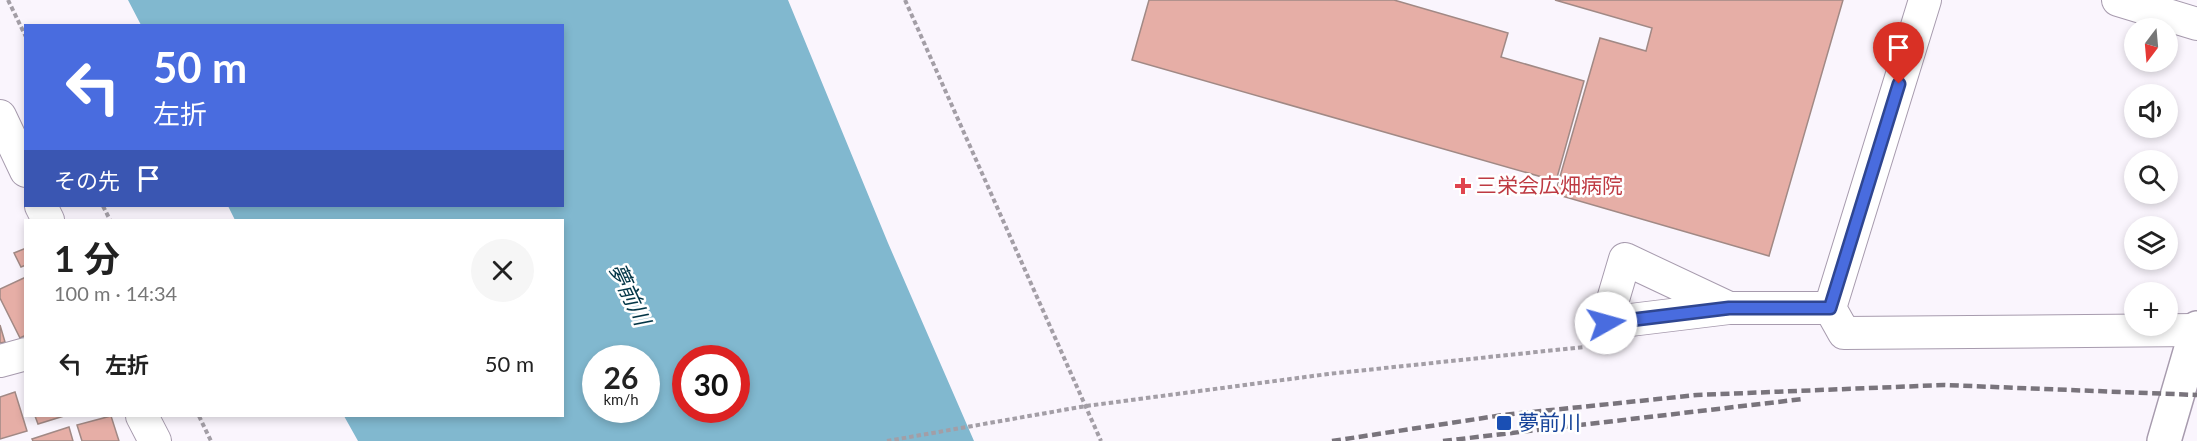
<!DOCTYPE html>
<html lang="ja">
<meta charset="utf-8">
<style>
:root{--surface:#fff;--page:#f6f6f6;--text:#222;--muted:#767676}
body{margin:0;font-family:Lato,"Noto Sans JP",sans-serif;background:var(--page);color:var(--text);height:100vh;display:flex;flex-direction:column;font-size:22px;white-space:nowrap}
*{box-sizing:border-box;margin:0}
p{font-size:20px;color:var(--muted)}
.icon{flex:none;width:33px;height:33px;fill:none;stroke:currentColor;stroke-width:2;stroke-linecap:round;stroke-linejoin:round}
.map{position:relative;flex:1;overflow:hidden}
.drawer{position:absolute;left:24px;top:219px;width:540px;height:198px;display:flex;flex-direction:column;background:var(--surface);border-radius:0px;box-shadow:0 3px 9px #0003}
.drawer>*{flex:none}
.guide{position:absolute;left:24px;top:24px;width:540px;height:183px;border-radius:0px;box-shadow:0 3px 9px #0003;background:#496cdf;color:#fff;overflow:hidden}
.needle{width:39px;rotate:196deg}
.controls{position:absolute;left:2124px;top:18px;display:grid;gap:12px}
.controls a{display:grid;place-items:center;width:54px;height:54px;border-radius:50%;background:var(--surface);box-shadow:0 3px 9px #0003;font-size:30px}
.speed{position:absolute;left:582px;top:345px;display:flex;gap:12px;font-size:30px;font-weight:700;text-align:center}
.speed>*{display:grid;place-content:center;width:78px;height:78px;border-radius:50%;background:var(--surface);box-shadow:0 3px 9px #0003;line-height:1}
.speed small{font-size:15px;font-weight:400}
.speed .limit{border:9px solid #d22;background:#fff;color:#111}
.pin{position:absolute;display:grid;place-items:center;width:51px;height:51px;color:#fff;margin:-62px -26px;border-radius:50% 50% 50% 0;rotate:-45deg;box-shadow:0 0 6px #0007}
.pin .icon{rotate:45deg}
.me{position:absolute;width:66px;margin:-33px;rotate:83deg;stroke-linejoin:round;filter:drop-shadow(0 0 4px #0008)}
.turn{display:flex;align-items:center;gap:21px;height:126px;padding:0 30px;font-size:27px}
.turn .icon{width:78px;height:78px;stroke-width:2.5}
.turn b{display:block;font-size:42px;line-height:51px}
.then{display:flex;align-items:center;height:57px;padding:0 30px;background:#0003;gap:12px;font-size:22px}
.round{display:grid;place-items:center;flex:none;width:63px;height:63px;border-radius:32px;background:var(--page)}
.head{display:flex;align-items:center;justify-content:space-between;height:102px;padding:0 30px}
h1{font-size:36px;font-weight:700;line-height:45px}
ul{padding:0;list-style:none}
li{display:flex;align-items:center;gap:18px;height:84px;padding:0 30px}
li div{flex:1}
li b{display:block;font-size:22px}
li em{font-style:normal}
.map>svg:first-child{display:block}
.water{fill:#81b8cf;fill-rule:evenodd}
.building{fill:#e6aea6;stroke:#a18985;stroke-width:1.5}
.lines{fill:none;stroke-linecap:round;stroke-linejoin:round}
.minor-casing{stroke:#a79bae;stroke-width:34}
.major-casing{stroke:#a79bae;stroke-width:36}
.path{stroke:#a39ea6;stroke-width:4;stroke-dasharray:4.5 3;stroke-linecap:butt}
.minor{stroke:#fff;stroke-width:32}
.major{stroke:#fff;stroke-width:33}
.rail{stroke:#79747c;stroke-width:4.5;stroke-dasharray:9 4.5;stroke-linecap:butt}
.route-casing{stroke:#2f4691;stroke-width:15}
.route{stroke:#496cdf;stroke-width:10}
.health-dot{fill:#e0444e;stroke:#fff;stroke-width:2}
.transit-dot{fill:#1a4fb4;stroke:#fff;stroke-width:2}
.labels{text-anchor:middle;stroke-width:5;stroke-linejoin:round;paint-order:stroke}
.health-label{font-size:21px;fill:#be3a42;stroke:#fff;text-anchor:start}
.transit-label{font-size:21px;fill:#164399;stroke:#fff;text-anchor:start}
.water-label{font-size:22px;font-style:italic;fill:#023546;stroke:#fff}
</style>
<div class="map">
<svg width="2197" height="441" viewBox="0 0 2197 441">
<rect width="100%" height="100%" fill="#faf5fd"/>
<path class="water" d="M128,0h660l100,243 86,198h-616l-14,-25h218v-196h-327l-7,-14h334v-180l-421,-1zM646,358v52h-50v-52zM736,358v52h-50v-52z"/>
<g class="building">
<path d="M1149,0h245l114,33 -7,24 83,24 -28,100 -424,-121z"/>
<path d="M1555,0h288l-74,256 -214,-62 45,-156 46,13 6,-23z"/>
<path d="M26,248v17l-5,2 -7,-14z"/>
<path d="M26,277v58l-6,3 -20,-40v-9z"/>
<path d="M0,325l5,17 -5,1z"/>
<path d="M15,392l12,39 -27,8v-42z"/>
<path d="M35,416h29l-26,8z"/>
<path d="M111,416l8,25h-37l-5,-16z"/>
<path d="M69,427l4,14h-40l-1,-2z"/>
</g>
<g class="lines">
<g class="minor-casing">
<g id="minor">
<path d="M1925,0l-95,308 14,25 352,-3"/>
<path d="M2118,0l79,24"/>
<path d="M0,116l26,55"/>
<path d="M41,206l7,14"/>
<path d="M1729,308l-123,15 19,-64 104,49h101"/>
<path d="M0,361l26,-7"/>
<path d="M142,416l13,25"/>
</g>
</g>
<g class="major-casing">
<path id="major" d="M2164,441l33,-113"/>
</g>
<g class="path">
<path d="M8,0l18,37"/>
<path d="M905,0l196,441"/>
<path d="M103,206l7,14"/>
<path d="M199,416l12,25"/>
<path d="M887,441l199,-35 242,-32 256,-27"/>
</g>
<use href="#minor" class="minor"/>
<use href="#major" class="major"/>
<g class="rail">
<path d="M1332,441l171,-26 194,-20 247,-10 253,10"/>
<path d="M1443,441l360,-42"/>
</g>
</g>
<g class="lines">
<g class="route-casing">
<path id="route" d="M1606,323l123,-15h101l69,-224"/>
</g>
<use href="#route" class="route"/>
</g>
<path class="health-dot" d="M1460 177h6v6h6v6h-6v6h-6v-6h-6v-6h6z"/>
<rect class="transit-dot" x="1496" y="415" width="16" height="16" rx="3"/>
<g class="labels">
<g class="health-label">
<text x="1476" y="193">三栄会広畑病院</text>
</g>
<g class="transit-label">
<text x="1518" y="430">夢前川</text>
</g>
<g class="water-label">
<text transform="translate(630 294) rotate(65)" y="8">夢前川</text>
</g>
</g>
</svg>
<div class="controls">
<a><svg class="needle" viewBox="-14 -14 28 28"><path d="M0-13l5 13h-10z" fill="#e53935"/><path d="M0 13l5-13h-10z" fill="#767676"/></svg></a>
<a><svg class="icon" aria-label="sound" viewBox="0 0 24 24"><path d="M4 9h4l5-4v14l-5-4H4zM17 9q2 3 0 6"/></svg></a>
<a><svg class="icon" aria-label="search" viewBox="0 0 24 24"><circle cx="10" cy="10" r="6"/><path d="M15 15l6 6"/></svg></a>
<a><svg class="icon" aria-label="layers" viewBox="0 0 24 24"><path d="M12 4l9 5-9 5-9-5zM3 14l9 5 9-5"/></svg></a>
<a>+</a>
</div>
<div class="speed"><div>26<small>km/h</small></div><div class="limit">30</div></div>
<div class="pin" style="left:1899px;top:84px;background:#d93025"><svg class="icon" aria-label="arrive" viewBox="0 0 24 24"><path d="M6 21V4h12l-3 4 3 4H6"/></svg></div>
<svg class="me" style="left:1606px;top:323px" viewBox="-20 -20 40 40"><circle r="19" fill="#fff"/><path d="M0-13L10 11 0 6-10 11z" fill="#496cdf"/></svg>
<div class="guide">
<div class="turn"><svg class="icon" aria-label="left" viewBox="0 0 24 24"><path d="M17 20v-9H6M10 6l-5 5 5 5"/></svg><div><b>50 m</b>左折</div></div>
<div class="then">その先<svg class="icon" aria-label="arrive" viewBox="0 0 24 24"><path d="M6 21V4h12l-3 4 3 4H6"/></svg></div>
</div>
<section class="drawer">
<div class="head"><div><h1>1 分</h1><p>100 m · 14:34</p></div><a class="round"><svg class="icon" aria-label="close" viewBox="0 0 24 24"><path d="M6 6l12 12M18 6L6 18"/></svg></a></div>
<ul>
<li><svg class="icon" aria-label="left" viewBox="0 0 24 24"><path d="M17 20v-9H6M10 6l-5 5 5 5"/></svg><div><b>左折</b></div><em>50 m</em></li>
</ul>
</section>
</div>
